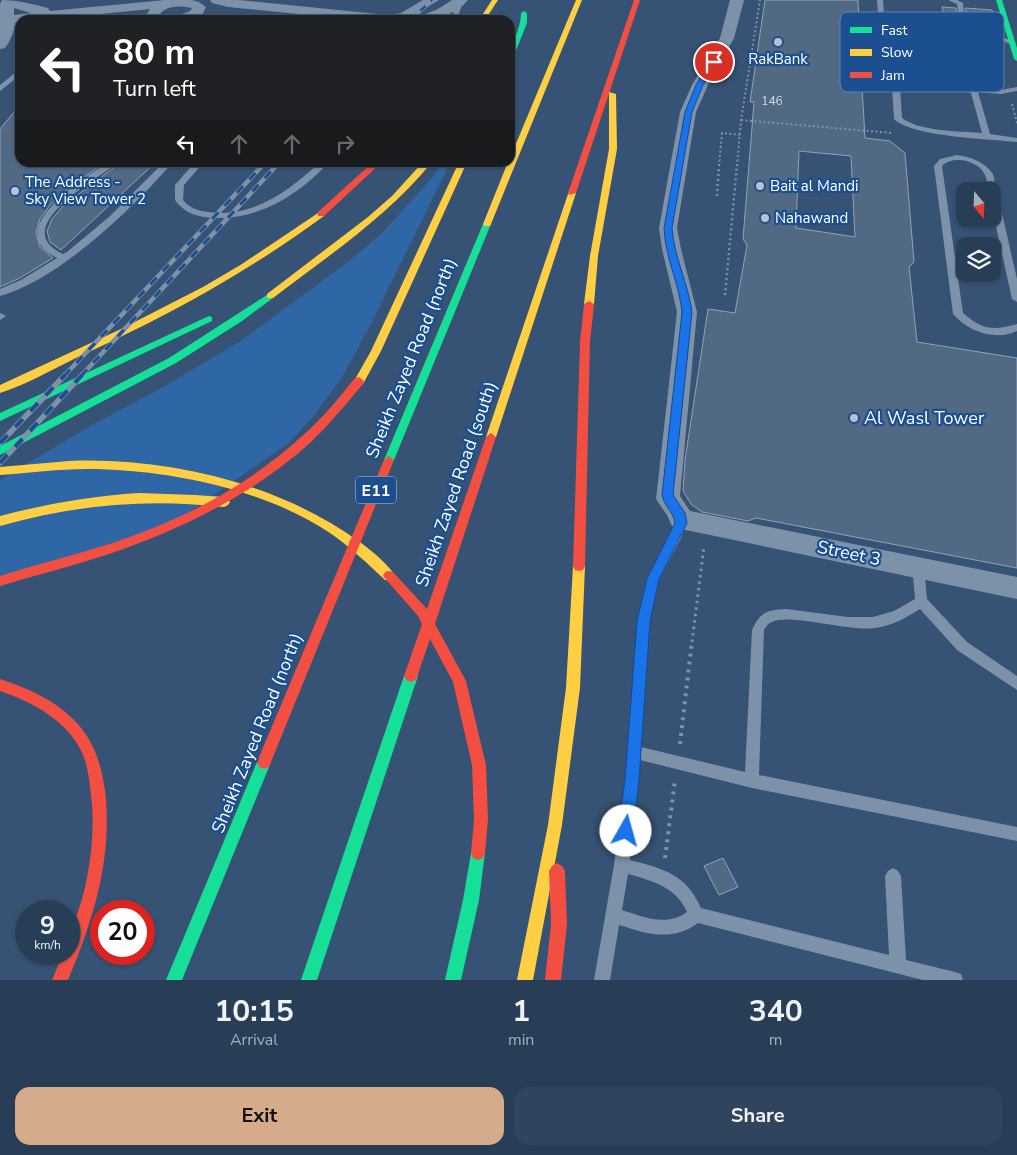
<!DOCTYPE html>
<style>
:root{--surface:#283e57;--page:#30455d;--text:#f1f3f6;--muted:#a5aeba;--line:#44576d;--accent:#d6ab8b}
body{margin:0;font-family:"Nunito Sans",sans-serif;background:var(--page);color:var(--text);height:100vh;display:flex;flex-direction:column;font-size:19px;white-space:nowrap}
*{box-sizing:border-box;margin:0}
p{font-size:16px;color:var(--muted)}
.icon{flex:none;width:28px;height:28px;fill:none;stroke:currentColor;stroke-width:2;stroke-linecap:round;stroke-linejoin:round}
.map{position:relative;height:980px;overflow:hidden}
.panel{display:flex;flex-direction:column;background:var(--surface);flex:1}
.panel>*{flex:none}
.top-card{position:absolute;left:15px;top:15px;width:500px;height:152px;border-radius:15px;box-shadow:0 1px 4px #0004,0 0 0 1px var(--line);background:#202124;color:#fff;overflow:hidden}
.needle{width:32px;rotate:161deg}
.tools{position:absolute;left:956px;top:182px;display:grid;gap:10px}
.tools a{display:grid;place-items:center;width:45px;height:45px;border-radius:10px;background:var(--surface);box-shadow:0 1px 4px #0004,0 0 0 1px var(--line);font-size:25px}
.speed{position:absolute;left:15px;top:900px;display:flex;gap:10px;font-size:25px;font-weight:700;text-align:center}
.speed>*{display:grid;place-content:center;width:65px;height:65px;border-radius:50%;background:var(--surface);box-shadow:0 1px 4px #0004,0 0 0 1px var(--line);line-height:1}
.speed small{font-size:12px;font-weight:400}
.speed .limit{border:8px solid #d22;background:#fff;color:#111}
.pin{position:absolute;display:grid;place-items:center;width:42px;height:42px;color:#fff;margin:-21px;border:2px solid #fff;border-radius:50%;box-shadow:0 1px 5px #0007}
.me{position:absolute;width:55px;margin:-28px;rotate:7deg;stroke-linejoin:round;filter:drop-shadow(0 0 4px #0008)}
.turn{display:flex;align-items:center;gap:18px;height:105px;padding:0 15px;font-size:22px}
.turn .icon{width:65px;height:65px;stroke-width:2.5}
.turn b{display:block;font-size:35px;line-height:42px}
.lanes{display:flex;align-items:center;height:48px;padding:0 15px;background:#0003;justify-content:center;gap:25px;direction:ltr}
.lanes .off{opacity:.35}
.eta{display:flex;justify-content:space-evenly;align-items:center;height:85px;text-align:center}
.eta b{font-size:30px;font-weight:700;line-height:35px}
.button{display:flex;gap:10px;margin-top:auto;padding:10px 15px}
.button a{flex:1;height:58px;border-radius:15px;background:var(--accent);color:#111;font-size:20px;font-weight:700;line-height:58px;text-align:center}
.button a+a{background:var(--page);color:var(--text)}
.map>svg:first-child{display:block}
.green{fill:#2f66a5}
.building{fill:#526984;stroke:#92a2b6;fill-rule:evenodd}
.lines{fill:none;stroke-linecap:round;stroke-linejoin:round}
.path-far3{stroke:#7d92a8;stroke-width:2;stroke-dasharray:2 2.5;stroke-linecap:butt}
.path-far2{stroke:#7d92a8;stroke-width:2.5;stroke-dasharray:2 3;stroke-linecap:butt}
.path-far1{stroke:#7d92a8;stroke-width:3;stroke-dasharray:2.5 4;stroke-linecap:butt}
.path{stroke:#7d92a8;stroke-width:4;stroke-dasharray:3 5;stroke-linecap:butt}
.lane{fill:#7d92a8;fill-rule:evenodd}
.street{fill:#7d92a8;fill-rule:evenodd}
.fast{fill:#16e098;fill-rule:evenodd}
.slow{fill:#ffcf43;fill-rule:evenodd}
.jam{fill:#f24e42;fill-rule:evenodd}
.rail-far2-casing{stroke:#7e92a7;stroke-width:4}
.rail-far1-casing{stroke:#7e92a7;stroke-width:4.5}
.rail-casing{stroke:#7e92a7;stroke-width:5.5}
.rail-far2{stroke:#1b4f8f;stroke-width:2.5;stroke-dasharray:7;stroke-linecap:butt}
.rail-far1{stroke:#1b4f8f;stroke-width:3;stroke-dasharray:9;stroke-linecap:butt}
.rail{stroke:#1b4f8f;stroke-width:4;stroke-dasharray:11;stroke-linecap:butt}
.route{fill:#1a73e8;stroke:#114b97}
.poi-dot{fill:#b9c2ce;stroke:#1b4f8f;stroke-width:2}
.labels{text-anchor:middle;stroke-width:4.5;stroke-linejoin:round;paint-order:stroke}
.far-number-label{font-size:12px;fill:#d4dae0}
.far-poi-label{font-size:15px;fill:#fff;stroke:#1b4f8f;text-anchor:start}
.shield{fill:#1b4f8f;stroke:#bbcadd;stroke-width:1}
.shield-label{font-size:16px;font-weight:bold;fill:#fff}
.street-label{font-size:18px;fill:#fff;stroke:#1b4f8f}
.poi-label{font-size:18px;fill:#fff;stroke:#1b4f8f;text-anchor:start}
.key{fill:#1b4f8f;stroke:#5f84b1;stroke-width:1}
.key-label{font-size:14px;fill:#fff}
</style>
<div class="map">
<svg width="1017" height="980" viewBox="0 0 1017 980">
<rect width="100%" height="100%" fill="#365274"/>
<path class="green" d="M441,164l8,1 -80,163 -28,51 -25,34 -27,30 -114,79 -175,65v-107l92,-55 73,-39 74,-44 109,-80 33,-28 51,-56z"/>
<g class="building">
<path d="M765,0h93l2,42h2l1,27h-2l4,69 25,3 15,12 9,109 -5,5 8,75 100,16v210l-261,-50 -8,3 -46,-9 -11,-8 -8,-13 2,-31 23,-151 27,4 12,-68 -4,-6 11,-137h-4zM799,151l52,5 4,81 -59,-9z"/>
<path d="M942,7l14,1 2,18 -11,2z"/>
<path d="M965,8l27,2 3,10 -28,5z"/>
<path d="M20,105v57h85l-40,29 -15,14 -10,14 -4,14 4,14 13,11 -33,20 -20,9v-158z"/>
<path d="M121,162h35l-95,88 -11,-8 -3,-11 5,-12 11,-13z"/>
<path d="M723,858l15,29 -19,8 -15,-29z"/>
</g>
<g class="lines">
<g class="path-far3">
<path d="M1012,104l5,19"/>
<path d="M741,120l151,13"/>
<path d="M719,166l3,-33 18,2"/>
<path d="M737,166l4,-46 19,-120"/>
</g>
<g class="path-far2">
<path d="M717,196l2,-31"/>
<path d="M725,295l12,-130"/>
</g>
<path class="path-far1" d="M692,642l12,-96"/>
<g class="path">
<path d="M680,744l12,-103"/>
<path d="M665,858l10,-78"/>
</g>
<g class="lane">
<path d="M458,0l5,1 -6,19h-6z"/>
<path d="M877,0h6l4,59 4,4 74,8 -7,-41 3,-2 32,5 23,10 -3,2 -23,-9 -25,-4 7,38 -3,4 -10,2 -59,-7 -13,-4 -6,-6z"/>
<path d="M948,0h9l6,3 2,24 -5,-1 -3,-22z"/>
<path d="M272,18l3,1 1,1h-7z"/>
<path d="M20,69v6l-20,16v-6z"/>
<path d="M909,79l92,11 16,-3v4l-16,3 -23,-2 12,42 27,4v4c-27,-3 -105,-5 -123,-23l-2,-33 5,-6zM909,83l53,7 9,3 11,40c-23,-2 -61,-1 -80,-15l-2,-32 2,-2z"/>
<path d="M957,155c15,2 27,7 36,19l24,105v23l-5,-3 -20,-91v-17h-3c-1,-5 -2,-12 -4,-16 -7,-15 -32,-20 -43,-9l21,147c20,17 29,18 54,11v7c-21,10 -49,1 -64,-17l-19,-148 6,-7z"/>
<path d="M109,162h10c-20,16 -113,66 -56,92l4,-2 42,-35 55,-55h9c-41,47 -113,117 -173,134v-7l21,-9 36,-22c-57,-27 26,-80 52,-96z"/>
<path d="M195,162h9l-20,23 -1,15c9,11 21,12 35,13 41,1 73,-24 102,-51h9c-30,33 -69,57 -114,56 -17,-1 -30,-4 -40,-18v-15z"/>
<path d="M0,313l6,3 -6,4z"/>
<path d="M681,514l4,2 2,3 -6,19 -22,41 -9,42 -9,126 104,25 7,-142c8,-18 15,-20 34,-21l62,8h25l21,-6 21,-12 -3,-32 2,-4 4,-1 4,1 2,4 3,32 40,43 50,34v14l-60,-40 -37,-41c-14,9 -29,17 -45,19 -26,4 -85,-15 -103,-6 -4,1 -6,5 -8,8l-5,145 258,52v14l-265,-53 -112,-28 -10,100c34,9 56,14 71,48l188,47 -4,-79 3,-5 5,-3 5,3 3,5 5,84 49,12 6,2 2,6h-40l-225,-57c-26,19 -51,11 -79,2l-9,55h-16l20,-115 11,-85 13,-159 9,-42 22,-42 8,-21zM628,874c25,7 48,13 59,38 -20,15 -44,5 -65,-2z"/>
</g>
<g class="street">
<path d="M2,0c16,0 30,4 46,8l2,3 115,-11h27l7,2 7,5 -5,10 -9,3h-20l2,-3 16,-6 2,-3c-8,-2 -21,-3 -29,3 -4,3 -3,6 -9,7l-7,-4 3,-5 -108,11h-22v2l-5,1c0,8 -5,18 -10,25l-5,1v-45zM14,8l17,5 -17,2z"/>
<path d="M210,0h28l150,15 13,-2 22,-13h16l-34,20h-48l-129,-13 -16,-4z"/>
<path d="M452,0h16c-13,16 -33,20 -52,20l2,-3 20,-8z"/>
<path d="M730,0h14l-10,38 -26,47 -12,27 -19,116 4,21 16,63 -17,184 10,15 327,66v22l-336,-70 -9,-3 -5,-11 -11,-16 21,-187 -15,-63 -3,-21 21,-116 12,-27 28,-47z"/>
</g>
<g class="fast">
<path d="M996,0h6l15,48v13l-3,-2z"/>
<path d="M524,11l3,2v10l-14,35 -3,2c0,-17 11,-30 11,-47z"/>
<path d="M487,221l4,3 -97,236 -5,4 -4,-1 -1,-3 99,-236z"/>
<path d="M270,293l3,1v4l-31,23 -66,42 -176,92v-9l169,-88z"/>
<path d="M209,316l3,1v4l-212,100v-8z"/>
<path d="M411,670l5,2 2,4 -101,304h-16l103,-304 2,-4z"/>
<path d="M264,755l5,2 2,5 -89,218h-16l93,-223z"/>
<path d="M478,846l5,2 2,5 -6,47 -18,80h-16l18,-80 8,-47 2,-5z"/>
</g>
<g class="slow">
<path d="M492,0h6l-13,20h-6z"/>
<path d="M576,0h6l-91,224 -1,2h-6l-1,-2 25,-62h2v-4z"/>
<path d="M609,92l7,2 1,55 -19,107 -4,48 -5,3 -5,-3 6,-48 19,-107z"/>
<path d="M423,162h9c-45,55 -104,94 -159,136h-6v-4l101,-77 24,-21z"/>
<path d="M459,162h8l-86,189 -18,33h-8l-1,-3 17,-30z"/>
<path d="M569,191l7,2 -80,244 -5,4 -4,-1 -1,-3z"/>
<path d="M321,211l4,3 -1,2c-76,56 -158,101 -244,140 -25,12 -54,29 -80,37v-8l121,-56 82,-42 39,-23z"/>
<path d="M69,461c97,-4 208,22 288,79 11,8 32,24 38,36l-2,4 -4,1 -4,-1c-18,-17 -35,-33 -55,-47 -65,-44 -165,-64 -243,-64 -29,0 -58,4 -87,6v-8z"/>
<path d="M139,493l56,2 29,2 4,2 2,3 -2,3 -4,2c-79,-9 -148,-2 -224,19v-10c46,-12 91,-20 139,-23z"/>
<path d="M579,561l4,1 2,4 -5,122 -18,137 -29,155h-16l31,-155 18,-137 7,-122 2,-4z"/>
</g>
<g class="jam">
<path d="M634,0h6l-64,193 -7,2 -1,-2z"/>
<path d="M373,162h9l-58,54h-6v-4z"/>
<path d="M589,301l5,3 -4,38 -5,224 -2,4 -4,1 -4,-1 -2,-4 7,-224 4,-38z"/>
<path d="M359,377l5,4 -1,3c-17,20 -34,41 -53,59 -58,52 -128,86 -201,111 -36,12 -73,21 -109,32v-10c35,-11 71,-20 106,-31 72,-23 139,-57 195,-108 20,-17 37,-38 54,-59z"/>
<path d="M491,433l5,4 -61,187 31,57 20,84 2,55 -3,33 -2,5 -5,2 -5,-2 -2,-5 3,-33 -2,-55 -19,-83 -23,-43 -14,41 -5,2 -5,-2 -2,-4 18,-52 -4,-8 -35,-40 2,-4 4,-1 4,1 34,37 59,-172z"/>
<path d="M389,456l5,4 -123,302 -2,5 -5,2 -5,-2 -2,-5 127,-302z"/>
<path d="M0,679c27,9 53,20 73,40 22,21 30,50 33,80 5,64 -13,122 -38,181h-16l11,-26h6c0,-23 11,-44 16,-67 6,-27 9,-55 7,-83 -2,-17 -3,-34 -9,-49 -14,-34 -51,-53 -83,-64z"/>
<path d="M557,863l5,3 3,5 2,53 -6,56h-16l6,-56 -2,-53 3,-5z"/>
</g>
<g class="rail-far2-casing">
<g id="rail-far2">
<path d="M410,20l22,-20"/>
<path d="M262,166l4,-4"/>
<path d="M275,166l4,-4"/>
</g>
</g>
<g class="rail-far1-casing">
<g id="rail-far1">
<path d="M64,376l199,-211"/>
<path d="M81,376l196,-211"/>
</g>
</g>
<g class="rail-casing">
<g id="rail">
<path d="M0,443l65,-68"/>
<path d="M0,463l82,-88"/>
</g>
</g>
<use href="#rail-far2" class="rail-far2"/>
<use href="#rail-far1" class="rail-far1"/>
<use href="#rail" class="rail"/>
</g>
<path class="route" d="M714,60l3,2 -14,23 -11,27 -20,116c2,29 16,55 20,84l-19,183 12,18 2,10 -28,56 -9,42 -11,159 -6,51 -2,5 -5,3 -5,-3 -3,-5 7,-51 12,-159 10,-42 28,-56c-2,-12 -11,-17 -13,-28l20,-183c-3,-29 -17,-55 -18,-84l21,-116 11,-27 15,-25z"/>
<g class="poi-dot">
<circle cx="778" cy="42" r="5"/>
<circle cx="760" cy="186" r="5"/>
<circle cx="15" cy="191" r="5"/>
<circle cx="765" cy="218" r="5"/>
<circle cx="854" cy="418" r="5"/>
</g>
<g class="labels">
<g class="far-number-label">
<text x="772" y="105">146</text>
</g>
<g class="far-poi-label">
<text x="778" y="64" text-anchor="middle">RakBank</text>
<text x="25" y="187">The Address -<tspan x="25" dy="17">Sky View Tower 2</tspan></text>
<text x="770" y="191">Bait al Mandi</text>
<text x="775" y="223">Nahawand</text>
</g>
<rect class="shield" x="356" y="476.5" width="40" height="27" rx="4"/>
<g class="shield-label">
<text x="376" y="496">E11</text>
</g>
<g class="street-label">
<text transform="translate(411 358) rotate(-68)" y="6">Sheikh Zayed Road (north)</text>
<text transform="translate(456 484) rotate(-71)" y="6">Sheikh Zayed Road (south)</text>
<text transform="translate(849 553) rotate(12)" y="6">Street 3</text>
<text transform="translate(257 733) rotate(-68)" y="6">Sheikh Zayed Road (north)</text>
</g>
<g class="poi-label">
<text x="864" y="424">Al Wasl Tower</text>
</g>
</g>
<rect x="840" y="12" width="164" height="80" rx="8" class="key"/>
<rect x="850" y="27" width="22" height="6" fill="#16e098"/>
<rect x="850" y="49" width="22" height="7" fill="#ffcf43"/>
<rect x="850" y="72" width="22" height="6" fill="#f24e42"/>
<g class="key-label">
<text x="881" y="35">Fast</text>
<text x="881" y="57">Slow</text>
<text x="881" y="80">Jam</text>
</g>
</svg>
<div class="tools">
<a><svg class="needle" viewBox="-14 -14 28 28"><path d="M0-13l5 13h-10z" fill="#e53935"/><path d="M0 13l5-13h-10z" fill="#a5aeba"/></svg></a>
<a><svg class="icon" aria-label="layers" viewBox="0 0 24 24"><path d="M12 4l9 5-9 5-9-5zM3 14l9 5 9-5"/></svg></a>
</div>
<div class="speed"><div>9<small>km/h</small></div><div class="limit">20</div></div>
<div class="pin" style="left:714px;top:62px;background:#d93025"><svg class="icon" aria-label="arrive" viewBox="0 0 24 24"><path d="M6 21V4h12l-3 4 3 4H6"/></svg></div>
<svg class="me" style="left:626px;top:831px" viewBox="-20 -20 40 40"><circle r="19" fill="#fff"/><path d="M0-13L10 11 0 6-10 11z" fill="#1a73e8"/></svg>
<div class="top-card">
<div class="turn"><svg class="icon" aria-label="left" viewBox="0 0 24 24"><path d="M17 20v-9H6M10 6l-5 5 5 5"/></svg><div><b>80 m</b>Turn left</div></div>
<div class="lanes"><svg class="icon" aria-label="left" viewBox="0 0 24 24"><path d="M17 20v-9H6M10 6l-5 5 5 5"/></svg><svg class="icon off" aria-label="ahead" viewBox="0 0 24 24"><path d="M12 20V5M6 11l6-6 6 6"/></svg><svg class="icon off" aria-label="ahead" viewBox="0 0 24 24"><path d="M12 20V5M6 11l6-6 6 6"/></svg><svg class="icon off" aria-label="right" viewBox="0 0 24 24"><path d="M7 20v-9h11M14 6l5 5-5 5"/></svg></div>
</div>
</div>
<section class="panel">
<div class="eta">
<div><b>10:15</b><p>Arrival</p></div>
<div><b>1</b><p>min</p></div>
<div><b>340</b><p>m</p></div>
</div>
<div class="button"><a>Exit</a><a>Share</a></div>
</section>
